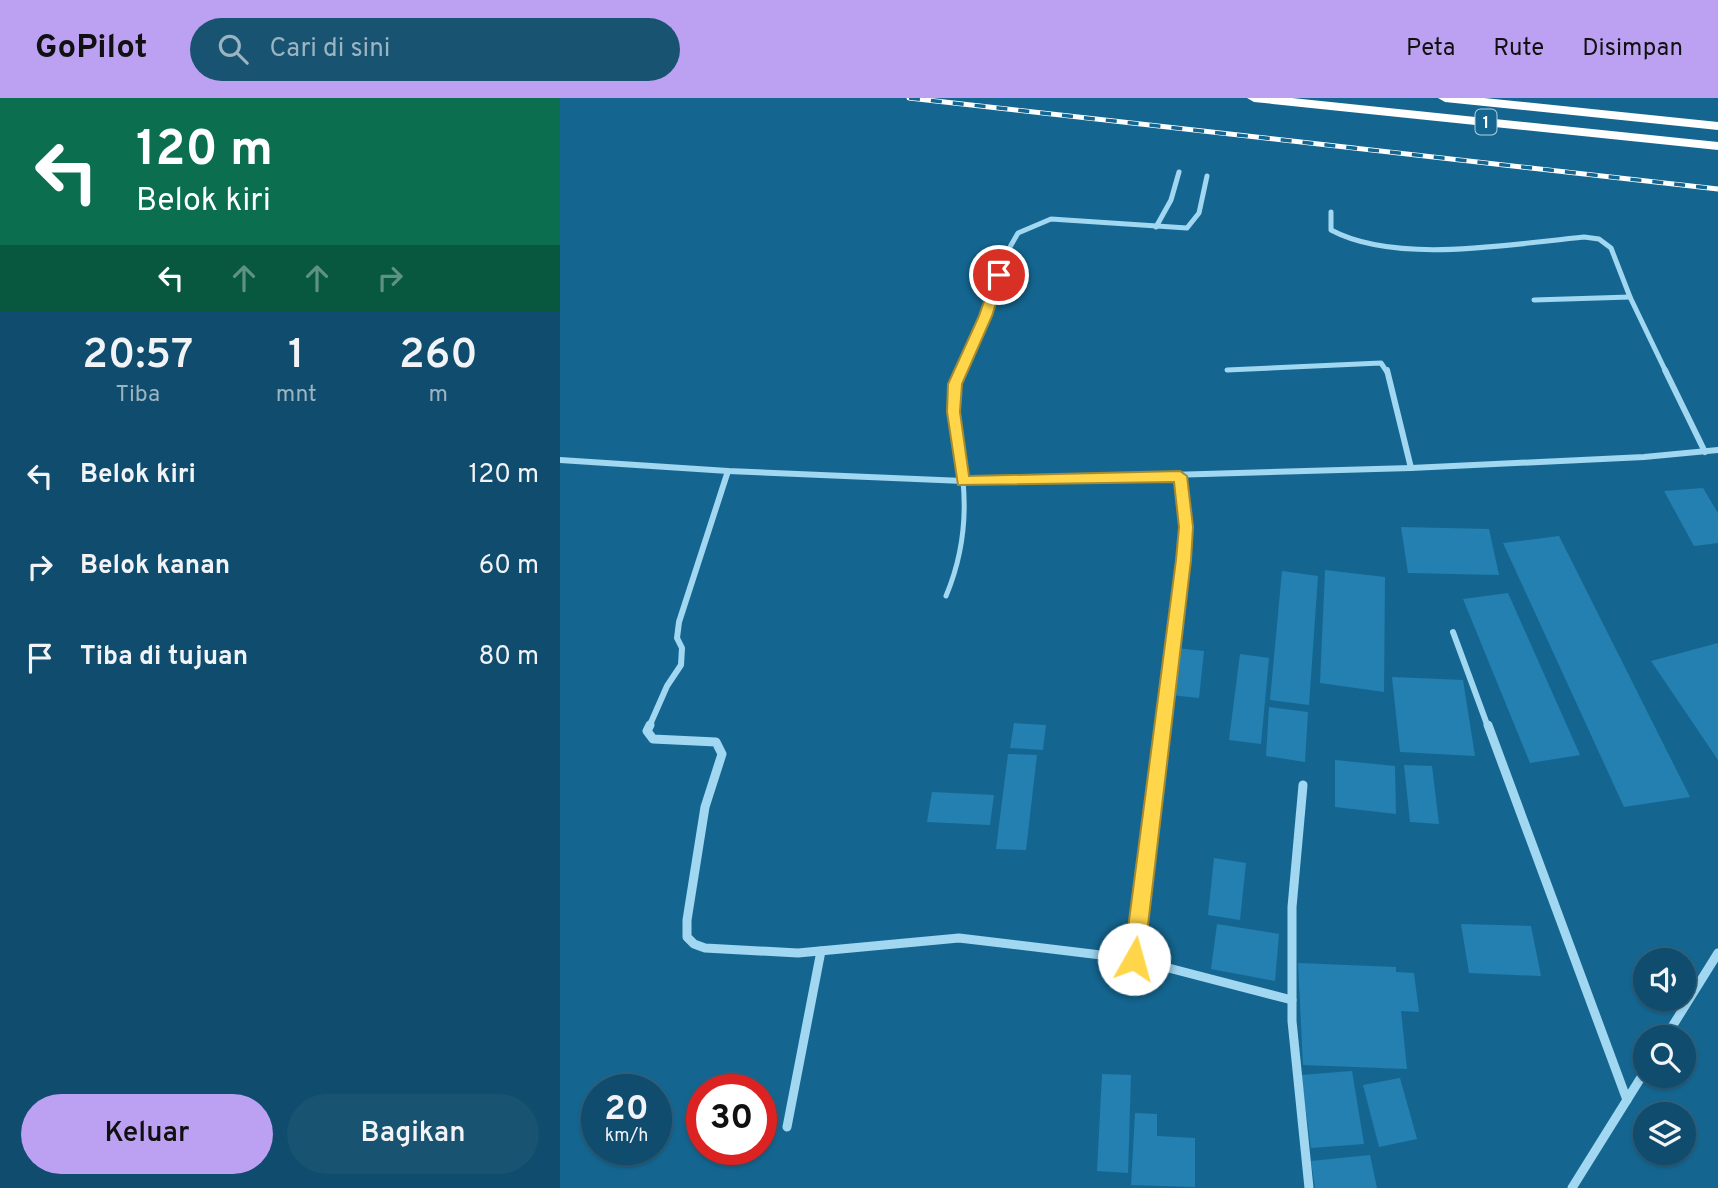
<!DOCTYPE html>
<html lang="id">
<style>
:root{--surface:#0f4c6d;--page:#185372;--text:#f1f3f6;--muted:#9bb4c2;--line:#2f6380;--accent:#bca0f2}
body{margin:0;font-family:Overpass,sans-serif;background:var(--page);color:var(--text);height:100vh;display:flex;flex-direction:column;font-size:26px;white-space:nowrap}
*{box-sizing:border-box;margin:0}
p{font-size:23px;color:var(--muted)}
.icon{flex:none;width:38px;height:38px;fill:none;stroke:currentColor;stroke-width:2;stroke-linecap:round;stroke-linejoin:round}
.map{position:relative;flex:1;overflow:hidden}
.side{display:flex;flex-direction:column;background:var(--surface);width:560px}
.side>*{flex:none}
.banner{background:#0b6e4f;color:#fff;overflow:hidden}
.controls{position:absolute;left:1073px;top:850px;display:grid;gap:14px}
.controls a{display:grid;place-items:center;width:63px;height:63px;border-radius:50%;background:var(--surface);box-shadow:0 2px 5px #0004,0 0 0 2px var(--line);font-size:35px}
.speed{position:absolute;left:21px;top:976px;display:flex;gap:14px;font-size:35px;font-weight:700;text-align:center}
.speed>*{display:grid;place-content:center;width:91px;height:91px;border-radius:50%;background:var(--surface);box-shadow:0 2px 5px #0004,0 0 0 2px var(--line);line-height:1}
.speed small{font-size:18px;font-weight:400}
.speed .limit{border:10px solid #d22;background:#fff;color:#111}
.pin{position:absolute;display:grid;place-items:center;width:60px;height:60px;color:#fff;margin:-30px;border:4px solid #fff;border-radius:50%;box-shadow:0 2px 7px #0007}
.me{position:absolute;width:77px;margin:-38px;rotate:7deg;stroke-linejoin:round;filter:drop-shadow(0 0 5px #0008)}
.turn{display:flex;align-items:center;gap:24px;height:147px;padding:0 21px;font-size:32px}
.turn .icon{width:91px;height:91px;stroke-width:2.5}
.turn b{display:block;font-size:49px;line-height:60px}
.lanes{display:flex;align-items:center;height:66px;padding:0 21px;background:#0003;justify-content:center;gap:35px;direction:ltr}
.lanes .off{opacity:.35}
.eta{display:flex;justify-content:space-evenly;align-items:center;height:119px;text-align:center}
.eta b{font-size:42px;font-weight:600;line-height:49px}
.button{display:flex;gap:14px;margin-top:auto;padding:14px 21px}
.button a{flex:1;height:80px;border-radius:42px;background:var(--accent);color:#111;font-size:28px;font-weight:600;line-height:80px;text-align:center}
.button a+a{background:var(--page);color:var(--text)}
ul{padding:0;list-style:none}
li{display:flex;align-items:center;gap:21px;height:91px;padding:0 21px}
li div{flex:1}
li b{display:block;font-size:26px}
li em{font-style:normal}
header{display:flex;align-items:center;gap:42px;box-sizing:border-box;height:98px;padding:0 35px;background:var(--accent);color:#111}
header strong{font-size:33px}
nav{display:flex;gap:38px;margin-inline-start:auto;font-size:24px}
.search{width:490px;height:63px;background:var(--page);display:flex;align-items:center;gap:18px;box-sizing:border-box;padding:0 24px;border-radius:38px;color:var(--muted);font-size:26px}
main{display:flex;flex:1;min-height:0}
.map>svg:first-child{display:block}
.building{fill:#2380b0}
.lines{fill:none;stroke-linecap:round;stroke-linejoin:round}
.service{stroke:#a1d7f1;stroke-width:5}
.minor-far2{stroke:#a1d7f1;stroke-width:5}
.minor-far1{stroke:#a1d7f1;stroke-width:6}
.minor{stroke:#a1d7f1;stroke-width:9}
.motorway{fill:#fff;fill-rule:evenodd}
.rail-casing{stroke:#fff;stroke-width:5}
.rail{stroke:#146691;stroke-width:3.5;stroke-dasharray:11;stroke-linecap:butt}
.route{fill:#ffd54a;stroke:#a68a30;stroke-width:2}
.labels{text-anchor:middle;stroke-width:7;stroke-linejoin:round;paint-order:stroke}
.shield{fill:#146691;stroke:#b8d1de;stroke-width:2}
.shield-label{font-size:16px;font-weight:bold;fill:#fff}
</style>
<header>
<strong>GoPilot</strong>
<div class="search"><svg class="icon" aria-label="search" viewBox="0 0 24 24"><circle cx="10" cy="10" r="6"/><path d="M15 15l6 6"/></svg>Cari di sini</div>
<nav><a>Peta</a><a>Rute</a><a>Disimpan</a></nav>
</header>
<main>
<section class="side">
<div class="banner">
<div class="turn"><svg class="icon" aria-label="left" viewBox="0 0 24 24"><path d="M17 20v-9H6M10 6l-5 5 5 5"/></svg><div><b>120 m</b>Belok kiri</div></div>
<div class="lanes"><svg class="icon" aria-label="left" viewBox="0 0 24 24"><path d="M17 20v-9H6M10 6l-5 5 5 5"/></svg><svg class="icon off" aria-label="ahead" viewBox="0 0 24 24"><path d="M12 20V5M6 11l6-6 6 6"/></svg><svg class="icon off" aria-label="ahead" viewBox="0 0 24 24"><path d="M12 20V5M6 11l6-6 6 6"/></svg><svg class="icon off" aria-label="right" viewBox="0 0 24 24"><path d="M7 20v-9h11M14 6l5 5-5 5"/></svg></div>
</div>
<div class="eta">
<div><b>20:57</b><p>Tiba</p></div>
<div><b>1</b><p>mnt</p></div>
<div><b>260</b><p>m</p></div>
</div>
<ul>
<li><svg class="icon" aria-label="left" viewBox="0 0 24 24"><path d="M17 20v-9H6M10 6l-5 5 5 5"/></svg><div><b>Belok kiri</b></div><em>120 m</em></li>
<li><svg class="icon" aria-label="right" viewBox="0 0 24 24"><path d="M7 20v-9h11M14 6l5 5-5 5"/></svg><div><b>Belok kanan</b></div><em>60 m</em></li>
<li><svg class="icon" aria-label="arrive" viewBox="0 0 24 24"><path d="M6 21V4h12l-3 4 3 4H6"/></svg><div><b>Tiba di tujuan</b></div><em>80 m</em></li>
</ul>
<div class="button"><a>Keluar</a><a>Bagikan</a></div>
</section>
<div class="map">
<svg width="1158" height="1090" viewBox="0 0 1158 1090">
<rect width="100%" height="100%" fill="#146691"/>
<g class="building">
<path d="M1143,390l15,25v30l-24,3 -30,-55z"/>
<path d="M841,429l88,2 10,46 -91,-2z"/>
<path d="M999,438l131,261 -66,10 -121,-264z"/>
<path d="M765,472l60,7 -1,115 -64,-9z"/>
<path d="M722,473l36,5 -9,129 -39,-5z"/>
<path d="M948,495l72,162 -50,8 -67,-164z"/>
<path d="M1158,545v117l-67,-99z"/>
<path d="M616,550l28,3 -5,47 -29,-3z"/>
<path d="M680,556l29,4 -8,86 -32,-4z"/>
<path d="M832,579l71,3 12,76 -75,-4z"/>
<path d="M709,609l39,5 -3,50 -39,-6z"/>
<path d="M454,625l32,2 -3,25 -33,-2z"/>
<path d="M448,656l29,1 -11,95 -30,-1z"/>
<path d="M775,662l60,6 1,48 -61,-7z"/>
<path d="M844,667l28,1 7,58 -29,-2z"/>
<path d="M372,694l62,3 -4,30 -63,-3z"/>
<path d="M654,760l32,5 -6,57 -32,-5z"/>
<path d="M657,826l62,10 -4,47 -64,-12z"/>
<path d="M901,826l70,2 10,50 -72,-3z"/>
<path d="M738,865l98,4v5l18,1 5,39 -18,-1 6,58 -104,-4z"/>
<path d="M792,973l12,73 -53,4 -10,-73z"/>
<path d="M542,976l29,1 -3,98 -31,-2z"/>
<path d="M840,980l17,61 -38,8 -16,-62z"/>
<path d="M575,1015l22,1v22l38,2v49l-64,-2z"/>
<path d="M810,1057l7,33h-62l-4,-27z"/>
</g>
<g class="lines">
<path class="service" d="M386,498c16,-38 21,-74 17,-115"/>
<g class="minor-far2">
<path d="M771,114v18c65,35 180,14 253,7l15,2 12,9 19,49 36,75"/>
<path d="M596,129l15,-27 8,-28"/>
<path d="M974,202l96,-3"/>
<path d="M667,272l154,-7 6,9"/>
<path d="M400,274l25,-56 21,-62 12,-21 33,-14 136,9 12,-15 8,-37"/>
</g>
<g class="minor-far1">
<path d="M401,272c-15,35 -3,75 2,111"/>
<path d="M827,272l24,98"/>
<path d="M1105,272l40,82"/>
<path d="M0,362l168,11 235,10 448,-13 233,-11 74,-7"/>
<path d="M893,534l35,95"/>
<path d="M89,629l18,-41 14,-21 1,-17 -5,-10 2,-16 49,-151"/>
<path d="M603,629l21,-167 2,-33 -6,-51"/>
</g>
<g class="minor">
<path d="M90,627l-3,6 6,8 63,3 6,12 -17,53 -18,113v17l7,7 11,4 93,5 161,-15 175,21 158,41"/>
<path d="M928,627l139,375"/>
<path d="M743,687l-11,122v114l17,167"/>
<path d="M574,861l29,-234"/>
<path d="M1105,940l53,-85"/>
<path d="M227,1029l34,-176"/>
<path d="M1012,1090l73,-117"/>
</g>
<g class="motorway">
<path d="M687,0h45l426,44v8l-464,-48z"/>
<path d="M878,0h46l234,24v8l-273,-28z"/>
</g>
<g class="rail-casing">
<path id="rail" d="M349,0l809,91"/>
</g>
<use href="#rail" class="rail"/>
</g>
<path class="route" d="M439,173l6,4 -13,41 -30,68 -2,28 9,64 211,-5 7,5 6,51 -2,33 -47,399 -3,7 -7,3 -7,-3 -3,-7 52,-399 3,-33 -5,-45 -216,3 -11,-73 1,-28 31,-68 14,-41z"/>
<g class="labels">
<rect class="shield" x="915.5" y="11.5" width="21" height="25" rx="5"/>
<g class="shield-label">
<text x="926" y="30">1</text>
</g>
</g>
</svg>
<div class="controls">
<a><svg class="icon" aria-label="sound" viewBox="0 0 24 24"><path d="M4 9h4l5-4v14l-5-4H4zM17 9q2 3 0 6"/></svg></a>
<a><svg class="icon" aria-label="search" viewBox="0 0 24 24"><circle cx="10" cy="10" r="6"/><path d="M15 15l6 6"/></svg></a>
<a><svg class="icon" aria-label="layers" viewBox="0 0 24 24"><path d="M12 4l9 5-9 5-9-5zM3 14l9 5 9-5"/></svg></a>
</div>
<div class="speed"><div>20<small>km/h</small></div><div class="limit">30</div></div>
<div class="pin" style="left:439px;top:177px;background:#d93025"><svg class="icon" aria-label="arrive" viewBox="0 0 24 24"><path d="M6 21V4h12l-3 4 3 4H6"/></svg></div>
<svg class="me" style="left:574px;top:861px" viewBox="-20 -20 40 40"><circle r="19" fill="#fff"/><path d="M0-13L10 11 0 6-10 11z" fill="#ffd54a"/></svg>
</div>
</main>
